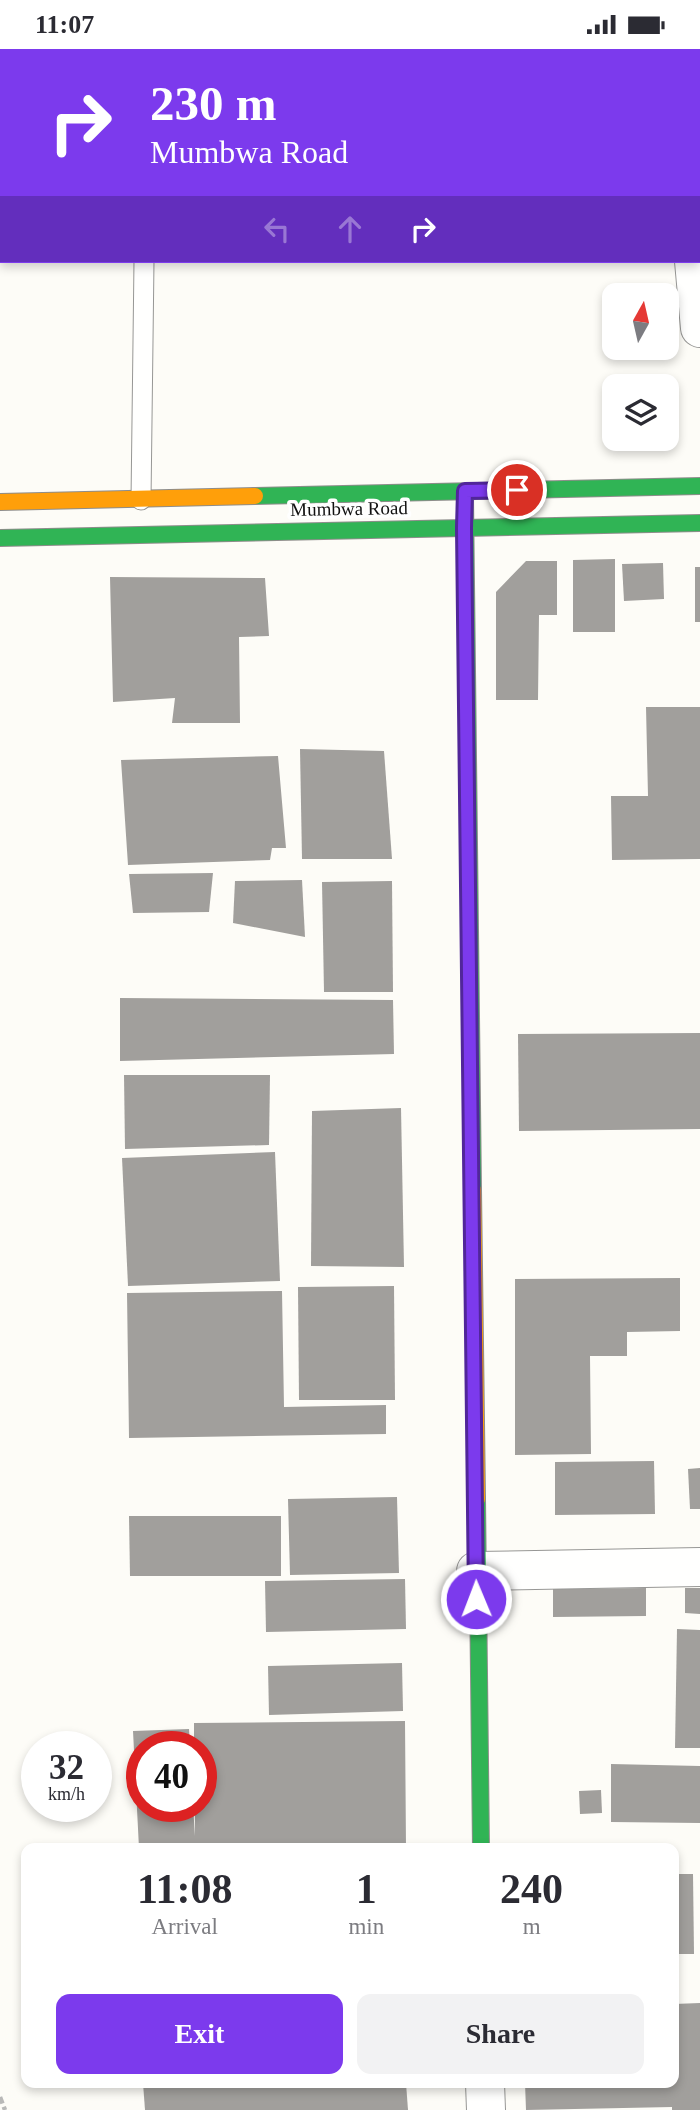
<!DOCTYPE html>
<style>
:root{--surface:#fff;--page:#f2f2f3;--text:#2b2b33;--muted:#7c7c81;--accent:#7c3aed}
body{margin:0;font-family:Georgia,serif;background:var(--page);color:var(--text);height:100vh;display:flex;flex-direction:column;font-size:26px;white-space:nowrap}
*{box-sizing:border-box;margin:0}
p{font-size:23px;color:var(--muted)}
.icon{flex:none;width:38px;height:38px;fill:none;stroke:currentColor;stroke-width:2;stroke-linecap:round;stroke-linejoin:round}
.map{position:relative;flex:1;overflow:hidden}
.side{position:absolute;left:21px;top:1794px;width:658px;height:245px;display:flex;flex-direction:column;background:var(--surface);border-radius:14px;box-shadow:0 4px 10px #0003}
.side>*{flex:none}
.banner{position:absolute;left:0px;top:0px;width:700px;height:214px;box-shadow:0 4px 10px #0003;background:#7c3aed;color:#fff;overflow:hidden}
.needle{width:46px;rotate:8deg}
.controls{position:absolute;left:602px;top:234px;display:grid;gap:14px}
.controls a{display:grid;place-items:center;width:77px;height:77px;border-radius:14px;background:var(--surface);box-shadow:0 4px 10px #0003;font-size:35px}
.speed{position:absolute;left:21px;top:1682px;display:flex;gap:14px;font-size:35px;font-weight:700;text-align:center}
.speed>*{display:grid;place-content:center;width:91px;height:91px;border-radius:50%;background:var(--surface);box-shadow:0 4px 10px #0003;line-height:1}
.speed small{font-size:18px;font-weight:400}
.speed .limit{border:10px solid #d22;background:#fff;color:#111}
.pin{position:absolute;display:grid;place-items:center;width:60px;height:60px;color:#fff;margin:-30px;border:4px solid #fff;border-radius:50%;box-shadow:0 2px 7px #0007}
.me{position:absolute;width:77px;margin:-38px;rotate:359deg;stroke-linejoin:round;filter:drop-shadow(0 0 5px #0008)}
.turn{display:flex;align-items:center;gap:24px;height:147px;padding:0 35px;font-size:32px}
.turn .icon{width:91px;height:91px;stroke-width:2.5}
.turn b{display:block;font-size:49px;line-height:60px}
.lanes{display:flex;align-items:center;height:66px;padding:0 35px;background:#0003;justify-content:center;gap:35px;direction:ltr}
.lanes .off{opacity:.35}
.eta{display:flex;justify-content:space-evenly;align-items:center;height:119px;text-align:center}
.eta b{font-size:42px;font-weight:800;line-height:49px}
.button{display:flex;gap:14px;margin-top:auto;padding:14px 35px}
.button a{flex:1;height:80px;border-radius:14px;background:var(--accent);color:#fff;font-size:28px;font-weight:800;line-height:80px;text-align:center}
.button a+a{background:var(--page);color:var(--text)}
.status{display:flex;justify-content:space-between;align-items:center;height:49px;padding:0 35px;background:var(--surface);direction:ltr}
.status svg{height:19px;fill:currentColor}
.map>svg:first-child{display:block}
.building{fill:#a19f9c}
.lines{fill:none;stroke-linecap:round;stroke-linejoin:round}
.lane-casing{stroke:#979795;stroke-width:21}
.street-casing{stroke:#979795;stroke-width:40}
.fast-casing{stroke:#8e8d8b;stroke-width:18}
.slow-casing{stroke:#8e8d8b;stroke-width:18}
.path{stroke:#b9b9b8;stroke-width:4.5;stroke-dasharray:7 3.5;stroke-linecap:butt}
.lane{stroke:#fffffe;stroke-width:19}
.street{stroke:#fffffe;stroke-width:38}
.fast{stroke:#30b455;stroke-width:16}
.slow{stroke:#ff9f0a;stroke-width:16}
.route-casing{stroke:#51269a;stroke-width:18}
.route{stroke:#7c3aed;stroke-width:12}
.labels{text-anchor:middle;stroke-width:7;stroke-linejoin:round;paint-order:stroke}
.street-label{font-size:19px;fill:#111;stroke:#fff}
</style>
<div class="status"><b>11:07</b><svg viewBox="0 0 49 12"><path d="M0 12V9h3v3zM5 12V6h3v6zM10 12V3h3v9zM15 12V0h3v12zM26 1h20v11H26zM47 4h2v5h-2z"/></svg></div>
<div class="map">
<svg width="700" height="2061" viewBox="0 0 700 2061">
<rect width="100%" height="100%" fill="#fdfcf7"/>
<g class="building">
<path d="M615,510v73h-42v-72z"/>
<path d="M526,512h31v54h-18l-1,85h-42v-108z"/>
<path d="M663,514l1,36 -40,2 -2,-37z"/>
<rect x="695" y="518" width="5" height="55"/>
<path d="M110,528l155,1 4,58 -30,1 1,86h-68l3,-25 -62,4z"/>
<path d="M646,658h54v152l-88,1 -1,-64h37z"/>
<path d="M300,700l84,2 8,108h-90z"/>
<path d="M278,707l8,92h-14l-2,12 -142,5 -7,-105z"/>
<path d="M213,824l-4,39 -76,1 -4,-39z"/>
<path d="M302,831l3,57 -72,-14 2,-42z"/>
<path d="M392,832l1,111h-69l-2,-110z"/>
<path d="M120,949l273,2 1,54 -274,7z"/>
<path d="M700,984v96l-181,2 -1,-97z"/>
<path d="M124,1026h146l-1,70 -144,4z"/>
<path d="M401,1059l3,159 -93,-1 1,-155z"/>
<path d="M275,1103l5,129 -152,5 -6,-128z"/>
<path d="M680,1229v53l-53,1v24h-37l1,98 -76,1v-176z"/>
<path d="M394,1237l1,114h-96l-1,-113z"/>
<path d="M282,1242l2,116 102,-2v29l-257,4 -2,-145z"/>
<path d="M654,1412l1,53 -100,1v-53z"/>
<path d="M700,1419v41h-10l-2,-40z"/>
<path d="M397,1448l2,76 -109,2 -2,-76z"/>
<path d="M129,1467h152v60h-151z"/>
<path d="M405,1530l1,50 -140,3 -1,-51z"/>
<path d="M646,1539v28l-93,1v-28z"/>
<path d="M685,1539h15v26l-15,-1z"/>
<path d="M677,1580l23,1v118h-25z"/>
<path d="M402,1614l1,48 -134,4 -1,-49z"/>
<path d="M405,1672l1,127h-267l-6,-117 56,-2 1,18h-48v59h51l2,30v-30h6v-59h-7v-24z"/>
<path d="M611,1715l89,2v57l-89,-1z"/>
<path d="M601,1741l1,23 -22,1 -1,-23z"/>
<path d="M674,1825h19l1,80h-20z"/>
<path d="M700,1954v107h-28v-3l-146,3 -1,-27h149v-79z"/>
<path d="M143,2034h263l2,27h-263z"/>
</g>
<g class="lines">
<g class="lane-casing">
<g id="lane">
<path d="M141,0v2"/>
<path d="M141,451l3,-239"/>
</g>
</g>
<g class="street-casing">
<g id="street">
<path d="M674,0l1,2"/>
<path d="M694,212l6,67"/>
<path d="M476,1522l224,-4"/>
<path d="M485,2034l1,27"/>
</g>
</g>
<g class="fast-casing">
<g id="fast">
<path d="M255,447l445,-10"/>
<path d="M465,448l8,693"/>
<path d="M0,489l700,-15"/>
<path d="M477,1450l4,349"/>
</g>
</g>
<g class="slow-casing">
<g id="slow">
<path d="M0,453l255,-6"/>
<path d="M473,1141l4,309"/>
</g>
</g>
<path class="path" d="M0,2048l5,13"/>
<use href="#lane" class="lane"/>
<use href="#street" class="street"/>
<use href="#fast" class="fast"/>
<use href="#slow" class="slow"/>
</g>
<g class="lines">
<g class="route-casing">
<path id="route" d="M476,1550l-12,-1071 1,-37 52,-1"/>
</g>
<use href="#route" class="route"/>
</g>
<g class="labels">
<g class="street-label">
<text transform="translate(349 459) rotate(-1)" y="7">Mumbwa Road</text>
</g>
</g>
</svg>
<div class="controls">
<a><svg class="needle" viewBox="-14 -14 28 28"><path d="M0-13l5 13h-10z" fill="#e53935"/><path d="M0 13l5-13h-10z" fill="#7c7c81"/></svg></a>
<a><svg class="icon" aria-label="layers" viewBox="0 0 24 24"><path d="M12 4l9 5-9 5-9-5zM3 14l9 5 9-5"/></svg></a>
</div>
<div class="speed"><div>32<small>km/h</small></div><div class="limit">40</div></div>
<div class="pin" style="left:517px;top:441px;background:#d93025"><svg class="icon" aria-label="arrive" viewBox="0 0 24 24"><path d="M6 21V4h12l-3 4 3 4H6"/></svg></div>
<svg class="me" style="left:476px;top:1550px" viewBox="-20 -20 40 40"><circle r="17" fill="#7c3aed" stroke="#fff" stroke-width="3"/><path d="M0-11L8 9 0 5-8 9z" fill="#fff"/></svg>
<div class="banner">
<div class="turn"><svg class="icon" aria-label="right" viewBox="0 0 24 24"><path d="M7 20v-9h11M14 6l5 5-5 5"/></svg><div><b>230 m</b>Mumbwa Road</div></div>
<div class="lanes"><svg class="icon off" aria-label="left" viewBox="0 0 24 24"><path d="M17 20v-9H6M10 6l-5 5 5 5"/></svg><svg class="icon off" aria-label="ahead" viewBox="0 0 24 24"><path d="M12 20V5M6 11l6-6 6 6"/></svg><svg class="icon" aria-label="right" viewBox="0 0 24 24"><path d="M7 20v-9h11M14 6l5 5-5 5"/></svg></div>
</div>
<section class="side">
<div class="eta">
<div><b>11:08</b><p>Arrival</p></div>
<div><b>1</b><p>min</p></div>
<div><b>240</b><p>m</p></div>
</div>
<div class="button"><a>Exit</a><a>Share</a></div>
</section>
</div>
